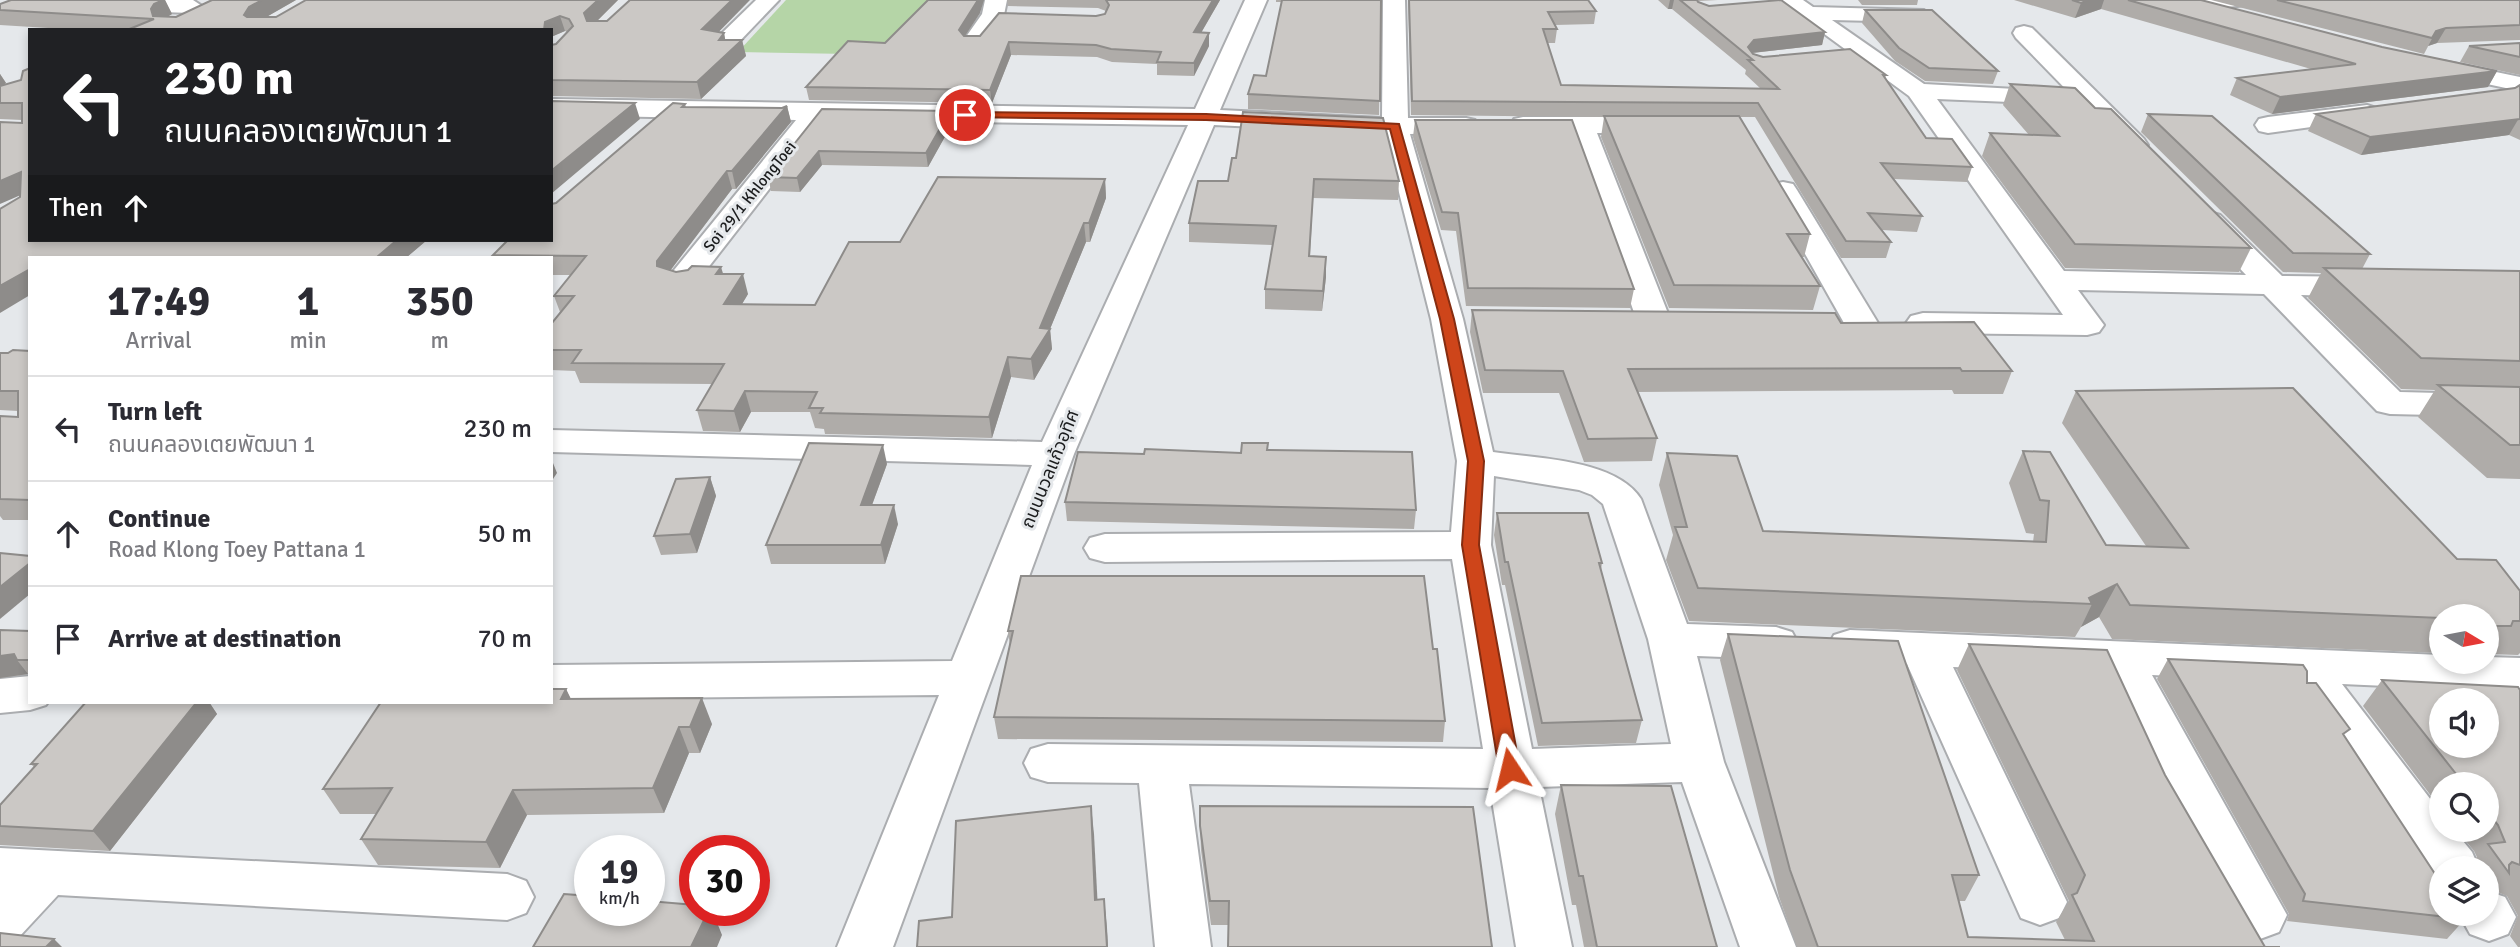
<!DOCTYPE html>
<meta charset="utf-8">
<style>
:root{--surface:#fff;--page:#f2f2f3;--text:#2b2b33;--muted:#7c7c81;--line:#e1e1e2}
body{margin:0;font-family:Signika,"Noto Sans Thai",sans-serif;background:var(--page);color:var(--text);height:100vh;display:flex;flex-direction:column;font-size:26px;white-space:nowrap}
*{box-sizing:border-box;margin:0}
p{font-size:23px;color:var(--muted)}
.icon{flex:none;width:38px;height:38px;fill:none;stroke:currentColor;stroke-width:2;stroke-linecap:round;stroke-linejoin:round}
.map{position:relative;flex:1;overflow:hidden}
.panel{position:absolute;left:28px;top:256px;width:525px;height:448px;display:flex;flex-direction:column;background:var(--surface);border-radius:0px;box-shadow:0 4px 10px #0003}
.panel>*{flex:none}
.top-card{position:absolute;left:28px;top:28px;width:525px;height:214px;border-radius:0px;box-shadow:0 4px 10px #0003;background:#202124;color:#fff;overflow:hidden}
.needle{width:46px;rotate:100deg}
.fabs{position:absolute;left:2429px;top:604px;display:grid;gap:14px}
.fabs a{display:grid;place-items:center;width:70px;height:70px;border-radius:50%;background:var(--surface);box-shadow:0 4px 10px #0003;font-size:35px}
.speed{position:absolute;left:574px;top:835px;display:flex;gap:14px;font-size:35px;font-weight:700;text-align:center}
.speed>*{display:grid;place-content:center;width:91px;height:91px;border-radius:50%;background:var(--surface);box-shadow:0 4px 10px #0003;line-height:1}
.speed small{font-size:18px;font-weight:400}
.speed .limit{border:10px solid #d22;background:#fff;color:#111}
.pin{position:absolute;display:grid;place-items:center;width:60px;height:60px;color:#fff;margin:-30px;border:4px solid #fff;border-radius:50%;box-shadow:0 2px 7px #0007}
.me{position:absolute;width:77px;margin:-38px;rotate:350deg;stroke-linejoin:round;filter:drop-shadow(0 0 5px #0008)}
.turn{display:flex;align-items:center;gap:24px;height:147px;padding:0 21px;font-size:32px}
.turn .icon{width:91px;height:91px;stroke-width:2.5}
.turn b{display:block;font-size:49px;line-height:60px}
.then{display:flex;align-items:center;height:66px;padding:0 21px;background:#0003;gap:14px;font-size:26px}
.eta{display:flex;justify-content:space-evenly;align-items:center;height:119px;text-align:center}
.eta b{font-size:42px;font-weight:700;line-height:49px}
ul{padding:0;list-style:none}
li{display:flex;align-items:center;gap:21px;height:105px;padding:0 21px;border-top:2px solid var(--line)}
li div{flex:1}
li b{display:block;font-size:26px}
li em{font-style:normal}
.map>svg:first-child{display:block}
.green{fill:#b5d5a7}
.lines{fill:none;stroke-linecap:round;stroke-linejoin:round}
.minor-casing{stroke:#abadb0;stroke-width:4}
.minor{fill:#fff;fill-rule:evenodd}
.wall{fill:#afaca9}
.shaded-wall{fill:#8e8c8a}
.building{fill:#cbc8c5;stroke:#8e8c8a;stroke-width:2;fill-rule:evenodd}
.route{fill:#ce451a;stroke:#862d11;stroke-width:2}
.labels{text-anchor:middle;stroke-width:6;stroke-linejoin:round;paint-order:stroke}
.far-street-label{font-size:16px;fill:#1b1c1d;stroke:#e5e8eb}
.street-label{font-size:18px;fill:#1b1c1d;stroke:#e5e8eb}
</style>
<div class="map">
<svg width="2520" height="947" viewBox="0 0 2520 947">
<rect width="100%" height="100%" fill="#e5e8eb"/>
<path class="green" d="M786,0h158l-37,55 -169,-3z"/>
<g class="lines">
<g class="minor-casing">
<g id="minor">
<path d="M94,0h99l9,6 -3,5 -8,2 -89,-3 -8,-1 -3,-5z"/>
<path d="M756,0h23l-44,46h-16l-3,-5 3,-5z"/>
<path d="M985,0h22l-3,15 -22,31h-16l-3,-5 19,-27z"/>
<path d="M1245,0h22l-47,110 162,8 1,-118h22l3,118h58l9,2 4,6 -4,6 -65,2 53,185 30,133c44,7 122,7 148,47l46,125 89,3 16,5 6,11 -6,11 -16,5 -79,-3 27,106 72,185h-56l-58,-165 -143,5 33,160h-56l-26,-159 -301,-4 22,163h-56l-16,-164 -91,-1 -17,-5 -7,-14 7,-14 17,-5 435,5 -31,-190 -347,3 -15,-4 -6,-10 6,-10 15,-4 346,-2 6,-71 -26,-142 -47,-186 -170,-8 -140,329 -181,493h-56l102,-252 -388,4v-34l401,-4 80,-196 -481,-13v-22l491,12 146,-317 -365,-5 -130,167 -11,2 -11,-2 -5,-7 130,-160 -245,-5v-16l644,10zM1494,476l85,14 13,5 11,9 45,135 23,105 -139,5 -41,-204z"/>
<path d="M1778,0h25l10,7 111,3 3,5 -3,5 -8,2 -84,-2 92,64 144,8 3,5 -3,5 -9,2 -122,-5 127,172 182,4 -51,-54 5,-6 10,-3 10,3 62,61 85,1 11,3 5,7 -5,7 -11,3 -66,-2 99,97 120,3v22l-130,-3 -13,-3 -113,-117 -186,-4 26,35 -5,7 -12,3 -164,-2 -12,-3 -5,-7 5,-7 12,-3 140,2 -154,-219z"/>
<path d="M2182,0h66l-3,5 -8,1 -47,4 -8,-1 -3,-5z"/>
<path d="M2024,26l8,2 112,111 4,6 -4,6 -9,2 -9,-2 -110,-113 -3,-5 3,-5z"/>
<path d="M2443,61l77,16v14l-85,-18 -4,-5 4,-5z"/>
<path d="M2367,105l9,3 4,5 -4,5 -108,15 -9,-2 -4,-6 4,-6 9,-2z"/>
<path d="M1523,117h132l9,2 4,6 -4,6 -9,2h-58l74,188 -5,7 -12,3 -12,-3 -5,-7 -66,-188 -57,-2 -4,-6 4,-6z"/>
<path d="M1783,182l10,2 4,6 81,133 -5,7 -12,3 -12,-3 -5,-7 -75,-133 4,-6z"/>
<path d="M1850,630l591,25v7h46v-5l33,1v34l-178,-8 99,129v17h13l18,22 7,16h-38v18l-7,-2 -144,-202 -138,-7 135,240 -8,17 -19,7 -19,-7 -136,-259 -152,-6 114,235 -8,16 -19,7 -19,-7 -114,-254 -57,-2 -16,-5 -6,-11 6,-11z"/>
<path d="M30,676v26h18l-2,3 -16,5 -30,3v-34z"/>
<path d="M0,848l507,26 19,7 8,16 -8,16 -19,7 -449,-25 -39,42 -19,7z"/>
<path d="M2487,891l18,6 11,20 -8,17 -19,7 -19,-7 -11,-20h28z"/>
</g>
</g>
<use href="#minor" class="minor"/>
</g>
<g class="wall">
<path d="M11,0h154l7,14 -4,2 8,1 120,-17 -30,17h10l30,-17h312l-21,21 127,12 1,7h17l4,16 -45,43 -150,-3v-51l5,-1 11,-12 -2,-1 -14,6v-7h-471l-80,-5v-21z"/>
<path d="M1007,0h213l-19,33h8v13l-15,30 -37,-1v-11l-45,-2 -15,-5 -86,-2 -19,48 -183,-3 -3,-13 79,-44 95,-30 -15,23h15l116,-20 9,-2 1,-3 -8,-3 -90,-2z"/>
<path d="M1276,0h105l-2,115 -131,-6v-15l18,-18 16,-70v-4h-6z"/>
<path d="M1408,0h180l8,11 -2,13 -39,1 2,4 -2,14h-8l14,42 200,4 -16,-15 1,-4 -74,-61h-4l-10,-9h60l-20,1 11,5 116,26 -3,13 -69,8 10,4 123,18 -1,4 41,59 46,29 -5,15 -73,-3 28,37 -5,16 -35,-2 9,12 -5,16h-45l-86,-141h-15l70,117 -6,23h-2l18,29 -7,24 -144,-2 -68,-171 3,-20 -193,-2z"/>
<path d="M1858,0h60l-1,5h-55z"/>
<path d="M2014,0h187l181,47 115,24 -9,16 -216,27 -42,-19 7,-17 74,-9 -210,-60 -26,9z"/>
<path d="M2211,0h309v40l-83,3 -9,3 -4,8z"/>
<path d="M1865,10l133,61 -5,13 -68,-3 -30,-20 -33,-38z"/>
<path d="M2520,43v32l-60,-13 9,-16z"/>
<path d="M0,74l6,9 -4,3 19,-6 115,161 291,-1 -20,17h-377l-10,-60 2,-77 -22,-1z"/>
<path d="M2010,84l241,164 -12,24 -174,-4 -83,-112 8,-23 39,2 -26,-30z"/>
<path d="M2520,85v55l-11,-5 -148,20 -53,-24 8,-17 199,-26z"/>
<path d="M685,104l1,3 96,1 5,-2 4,16 -55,67h-4l-62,82 6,1 47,2 25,20 -6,10 73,1 85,-63 205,-63 1,19 -16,44h-4l-36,87 2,20 -18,31 -23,-3 -19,61 -167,-4 -1,-5 -9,-1 -5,-16h-59l-11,20 -37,-1 -6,-21 15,-26 -132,-1 -5,-12 -24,-1v-46l9,-12 -6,-16 17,-21h-20v-18h-57l-1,-2 58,-15 5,-37z"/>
<path d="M822,109l128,2 2,13 -24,43 -106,-2 -22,27 -29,-1 -3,-14z"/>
<path d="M2148,114l222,140 -8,15 158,2v208l-33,-1 -69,-61 17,-27 -34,-1 -93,-91 13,-25 -38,-1 -142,-140z"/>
<path d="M1415,120l219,169 -4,19 -164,-2 -10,-75 -15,-1 -28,-93z"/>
<path d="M1232,158l167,23 -1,19 -85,-2 -3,59 16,20 -4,34 -57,-2v-20l8,-44 -84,-3v-19l39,-42z"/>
<path d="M1472,310l369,13 171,48 -9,23h-49l-2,-4 -315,2 20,46 -5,23 -68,1 -25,-69h-76l-13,-61z"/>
<path d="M30,351v169h-27l-3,-4v-100l18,1v-6l-18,-1v-57h8z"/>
<path d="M2076,391l381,168 63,32v62l-2,2 -30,-1 -1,2v-40h-46v37l-329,-14 -13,-22 -18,10 -6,10 -386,-16 -23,-61 7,-25 -14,-50 8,-32 96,78 270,11 1,-8 -8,-1 -17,-50 14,-32 83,94 40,1 -84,-123z"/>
<path d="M1268,450l148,60 -2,19 -347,-8 -2,-19 79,-48 97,-1z"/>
<path d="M887,464l-15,41 26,19 -13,40h-114l-5,-19z"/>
<path d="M710,477l6,19 -19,57 -36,2 -7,-19z"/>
<path d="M1497,513l105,50 -1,7 41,150 -6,23 -98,3 -33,-161h-3l-8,-50z"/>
<path d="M30,631v45l-2,-2 -28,4z"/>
<path d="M1008,631l425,18 12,72 -2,21 -445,-3 -4,-22 16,-71z"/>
<path d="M1728,634l251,241 -14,26h-6l9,36 97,3 -9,-18 13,-21 -112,-231 12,-26 196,131 100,172h15h-483l-18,-50 -59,-237z"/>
<path d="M2168,659l139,24 37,54 121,182 -18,20 -160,-18 2,-7 -132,-235z"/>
<path d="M2382,680l138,10v257h-2l-8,-11 8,-20 -11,-20 -14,-6 -6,7v-29h-20l10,-11 -3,-6 -17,-21h30v-46h-46v25l-78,-103z"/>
<path d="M566,689l5,10 141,25 -12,29h-11l-25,60 -137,2 -27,53 -122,-3 -17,-26 15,-25h-36l-17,-25 228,-87z"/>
<path d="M86,702h123l8,12 -107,137 -110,-6v-40l34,-38 -3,-3z"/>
<path d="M1561,785l156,162h-133l-8,-42h-4l-17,-91z"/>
<path d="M1200,826l292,121 -264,-22h-17l-10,-75z"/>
</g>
<g class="shaded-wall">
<path d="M163,0h2l7,14 -10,6 -9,-4 -2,-7 3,-5z"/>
<path d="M262,0h34l-40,23 -12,-8 5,-8z"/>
<path d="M598,0h20l-29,29 -5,-16z"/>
<path d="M732,0h18l-44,45 -4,-16z"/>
<path d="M978,0h6l-4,13 -19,29 -2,-12z"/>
<path d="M1213,0h7l-26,45v-13z"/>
<path d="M1670,0h4l-2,9h-4z"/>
<path d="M2088,0h16l-3,9 -26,9 6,-15z"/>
<path d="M560,16l5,15 -14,6v-7h-7l1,-8z"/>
<path d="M2446,28l-9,15 -9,3 -4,8 12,-23z"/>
<path d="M1825,32l-3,13 -71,8 -3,-6 6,-7z"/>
<path d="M724,33l3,16 -8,-9z"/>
<path d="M1209,33v13l-15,30v-13z"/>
<path d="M742,40l4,16 -45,43 -4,-17z"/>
<path d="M1009,42l2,13 -19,48 -2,-13z"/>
<path d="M2497,71l-9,16 -216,27 8,-17z"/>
<path d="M0,74l6,9 -6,4z"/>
<path d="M635,103l5,16 -89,75v-23z"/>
<path d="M787,106l4,16 -55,67 -4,-18z"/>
<path d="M950,111l2,13 -24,43 -2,-14z"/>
<path d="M2519,118l-10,17 -148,20 9,-18z"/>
<path d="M819,151l3,14 -22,27 -3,-14z"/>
<path d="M727,171l5,18 -69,91 -6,-14v-5z"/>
<path d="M21,172l9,19 -30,13v-23z"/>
<path d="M1105,179l1,19 -16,44 -1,-19z"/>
<path d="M1084,223l2,19 -36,87 2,20 -18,31 -3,-21 9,-31z"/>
<path d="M397,240h30l-20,17h-30z"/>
<path d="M1326,257v20l-4,34 1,-20z"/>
<path d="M721,267l6,19 -11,-12z"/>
<path d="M30,269v26l-30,18v-27z"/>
<path d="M743,274l5,20 -18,30 -6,-20z"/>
<path d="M1008,357l3,20 -19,61 -3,-21z"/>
<path d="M745,391l6,21 -11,20 -6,-21z"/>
<path d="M883,445l4,19 -22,60 -4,-19z"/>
<path d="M551,458l6,15 -6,9z"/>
<path d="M710,477l6,19 -19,57 -7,-19z"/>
<path d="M894,505l4,19 -13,40 -4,-19z"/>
<path d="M30,563v31l-30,25v-32z"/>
<path d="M2117,584l-18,33 -18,10 11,-23 -3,-6z"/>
<path d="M14,654l3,6 11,14 -28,4v-22z"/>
<path d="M566,689l12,25 -17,-15z"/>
<path d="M702,698l10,26 -12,29 -10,-26z"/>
<path d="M197,702h12l8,12 -107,137 -17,-20z"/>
<path d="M679,727l10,26 -25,60 -11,-25z"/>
<path d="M513,790l14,25 -27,53 -14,-26z"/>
<path d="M1091,806l3,28 5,95 -4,-29z"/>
<path d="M1104,899l3,29 1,19h-1z"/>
<path d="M709,910h3l10,25 -5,12h-26z"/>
<path d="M54,939l8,8h-16z"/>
</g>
<g class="building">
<path d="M11,0h152l-9,4 -3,5 2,7 23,1 36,-17h50l-13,7 -5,8 3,2h29l30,-17h292l-14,13 3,8h20l23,-21h102l-30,29 22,4 -5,7h23l-45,42 -146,-2v-35l5,-1 17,-18 -4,-7 -9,-3 -15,6 -1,8h-417l27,-11 -154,-9v-6z"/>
<path d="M928,0h50l-19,30 5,6h16l19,-23 97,3 9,-2 4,-9 -3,-5h107l-19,32 15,1 -15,30 -37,-1 4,-10 -50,-3 -15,-4 -87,-3 -19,48 -184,-3 42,-46 37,2z"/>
<path d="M1282,0h99l-1,101 -132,-7 6,-19 12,1z"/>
<path d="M1409,0h179l8,11 -48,1 9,17h-14l18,56 218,4 -31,-29h5l-73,-60h17l1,2 11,4 72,-6 44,32 -71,8 -6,7 5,7 10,3 87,-8 36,26h-3l43,63 26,1 20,28 -91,-4 41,53 -54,-3 23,29 -45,-1 -88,-138 -346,-2z"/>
<path d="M2072,0h16l-7,3z"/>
<path d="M2128,0h73l181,47 115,24 -217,26 -43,-19 119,-14z"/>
<path d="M2277,0h243v25l-74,3 -10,3 -4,7z"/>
<path d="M1865,10h67l66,61 -69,-3 -30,-20z"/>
<path d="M2520,43v14l-51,-11z"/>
<path d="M30,68v172l116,1 2,-1h147l1,1 101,-1 -20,17h-347v12l-30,17v-77l20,-12 1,-25 -21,9v-59l22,1v-20h-22v-17l21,-6 2,-9z"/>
<path d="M2010,84l65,4 20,20 16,1 140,139 -176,-4 -85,-111 69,3z"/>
<path d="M2520,85v34l-150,18 -54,-23 199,-26z"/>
<path d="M551,101l84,2 -84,68z"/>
<path d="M673,103l12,1 -3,3 100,1 5,-2 -55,65h-5l-70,90v5l19,6 12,-2 4,-4 29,1 -5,7h27l-19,30 91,1 34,-63h51l38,-65 167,2 -16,44h-5l-44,105 10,1 -19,30 -23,-2 -19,60 -169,-4 3,-5h-14l8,-16 -72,-1 -11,20 -37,-1 27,-46 -152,-1 9,-13h-30v-26l23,-28h-20l32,-40 -93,-1 14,-14 44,-1v-36l5,-1z"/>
<path d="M822,109l128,2 -24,42 -107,-2 -22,27 -29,-1z"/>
<path d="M1243,112l140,6 16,63 -85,-2 -5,77 17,1 -3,34 -58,-2 11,-63 -87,-3 9,-42h30l4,-23h4z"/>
<path d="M2148,114l64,2 158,138 -77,-1z"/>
<path d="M1604,116h135l71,118h-23l33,52 -146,-1z"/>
<path d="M1415,120h157l62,169 -166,-1 -10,-75 -16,-1z"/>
<path d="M2324,268l196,3v90l-99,-3z"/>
<path d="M1472,310l363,3 6,10 133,-1 38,49h-50l-2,-3 -332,1 29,69 -69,1 -25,-68 -78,-1z"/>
<path d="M13,350l17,1v149l-30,-1v-83l18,1v-26h-18v-38h8z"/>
<path d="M2438,385l82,2v58h-10z"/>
<path d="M2293,388l164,171 39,1 24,31v30h-7l-2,5h-24v-10h-46v2l-311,-13 -13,-21 -28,14 3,6 -394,-16 -23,-61h12l-20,-74 70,3 26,75 283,11 3,-41 -9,-1 -17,-49 27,1 56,93 82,3 -112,-157z"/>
<path d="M809,443l74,2 -22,60h33l-13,40h-115z"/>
<path d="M1242,443h26l-1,7 145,2 4,58 -351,-8 13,-50 66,2 1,-5 96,4z"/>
<path d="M710,477l-20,57 -36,2 22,-57z"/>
<path d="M1497,513h91l14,50h-3l43,157 -100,3 -34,-161h-3z"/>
<path d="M0,553l30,3v7l-30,24z"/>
<path d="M1021,576h403l9,73h4l8,72 -451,-4 19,-86h-5z"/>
<path d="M0,630l30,1v29h-13l-3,-6 -14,2z"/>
<path d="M1728,634l170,7 81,234h-27l16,62 126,4 -22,-46 5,-2 8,-18 -116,-231 138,6 58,125 100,172h15h-462l-28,-77z"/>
<path d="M2168,659l135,6 4,6v12h9l34,46 -7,5 98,149v31h21l3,5 -162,-18 2,-7z"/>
<path d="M2382,680l136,7 2,3v175l-8,-3 -3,3v8l-21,-29 17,-2 -7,-17 -11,-13v-28h-23zM2441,700h46v46h-46z"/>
<path d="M551,689h15l-5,10 141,-1 -12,29h-11l-26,61 -140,2 -27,52 -125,-3 31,-51 -69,1 58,-87h170z"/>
<path d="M86,702h111l-104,129 -93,-5v-21l37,-41h-6z"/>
<path d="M1561,785l110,1 46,161h-120l-14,-71h-4z"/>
<path d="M1091,806l4,94 9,-1 3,48h-190l2,-26 33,-4 4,-96z"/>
<path d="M1200,806l273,1 19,140h-264l1,-46h-19l-10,-75z"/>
<path d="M564,894l26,2v14h59v-9l46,4v5h14l-18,37h-158z"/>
<path d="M0,933l54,6 -8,8h-46z"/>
</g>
<path class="route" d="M965,112l241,2 193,10 55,195 30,142 -5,84 41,224 -3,5 -7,3 -8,-3 -3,-5 -37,-224 6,-84 -28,-142 -50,-190 -184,-9 -245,-3 -2,-2z"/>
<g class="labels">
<g class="far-street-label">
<text transform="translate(749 196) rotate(-51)" y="6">Soi 29/1 KhlongToei</text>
</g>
<g class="street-label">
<text transform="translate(1050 469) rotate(-68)" y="6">ถนนนวลแก้วอุทิศ</text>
</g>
</g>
</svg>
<div class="fabs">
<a><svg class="needle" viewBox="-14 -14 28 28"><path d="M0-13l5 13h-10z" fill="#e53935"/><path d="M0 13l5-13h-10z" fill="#7c7c81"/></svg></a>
<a><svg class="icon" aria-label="sound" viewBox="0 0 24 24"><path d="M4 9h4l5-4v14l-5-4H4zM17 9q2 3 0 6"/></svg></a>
<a><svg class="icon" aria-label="search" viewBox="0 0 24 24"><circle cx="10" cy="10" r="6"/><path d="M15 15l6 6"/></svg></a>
<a><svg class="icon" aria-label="layers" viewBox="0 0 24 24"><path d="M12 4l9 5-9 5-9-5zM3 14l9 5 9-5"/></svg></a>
</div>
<div class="speed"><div>19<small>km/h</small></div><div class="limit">30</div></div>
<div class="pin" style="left:965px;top:115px;background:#d93025"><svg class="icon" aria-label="arrive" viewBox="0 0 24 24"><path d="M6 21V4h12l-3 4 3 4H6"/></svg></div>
<svg class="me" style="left:1510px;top:769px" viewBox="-20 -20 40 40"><path d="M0-17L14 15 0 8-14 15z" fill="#ce451a" stroke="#fff" stroke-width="4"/></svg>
<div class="top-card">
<div class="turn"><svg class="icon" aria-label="left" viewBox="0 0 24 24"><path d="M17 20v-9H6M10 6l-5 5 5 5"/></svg><div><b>230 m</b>ถนนคลองเตยพัฒนา 1</div></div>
<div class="then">Then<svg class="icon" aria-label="ahead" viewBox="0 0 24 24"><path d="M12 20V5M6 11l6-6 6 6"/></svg></div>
</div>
<section class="panel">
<div class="eta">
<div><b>17:49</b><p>Arrival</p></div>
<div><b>1</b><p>min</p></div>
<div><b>350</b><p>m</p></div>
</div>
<ul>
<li><svg class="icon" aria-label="left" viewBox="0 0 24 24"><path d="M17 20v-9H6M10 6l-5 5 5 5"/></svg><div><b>Turn left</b><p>ถนนคลองเตยพัฒนา 1</p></div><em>230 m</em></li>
<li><svg class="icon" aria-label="ahead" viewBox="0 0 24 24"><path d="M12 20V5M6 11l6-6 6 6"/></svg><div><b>Continue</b><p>Road Klong Toey Pattana 1</p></div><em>50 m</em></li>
<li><svg class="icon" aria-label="arrive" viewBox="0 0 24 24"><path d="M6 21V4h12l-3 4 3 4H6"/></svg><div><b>Arrive at destination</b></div><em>70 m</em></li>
</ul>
</section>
</div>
